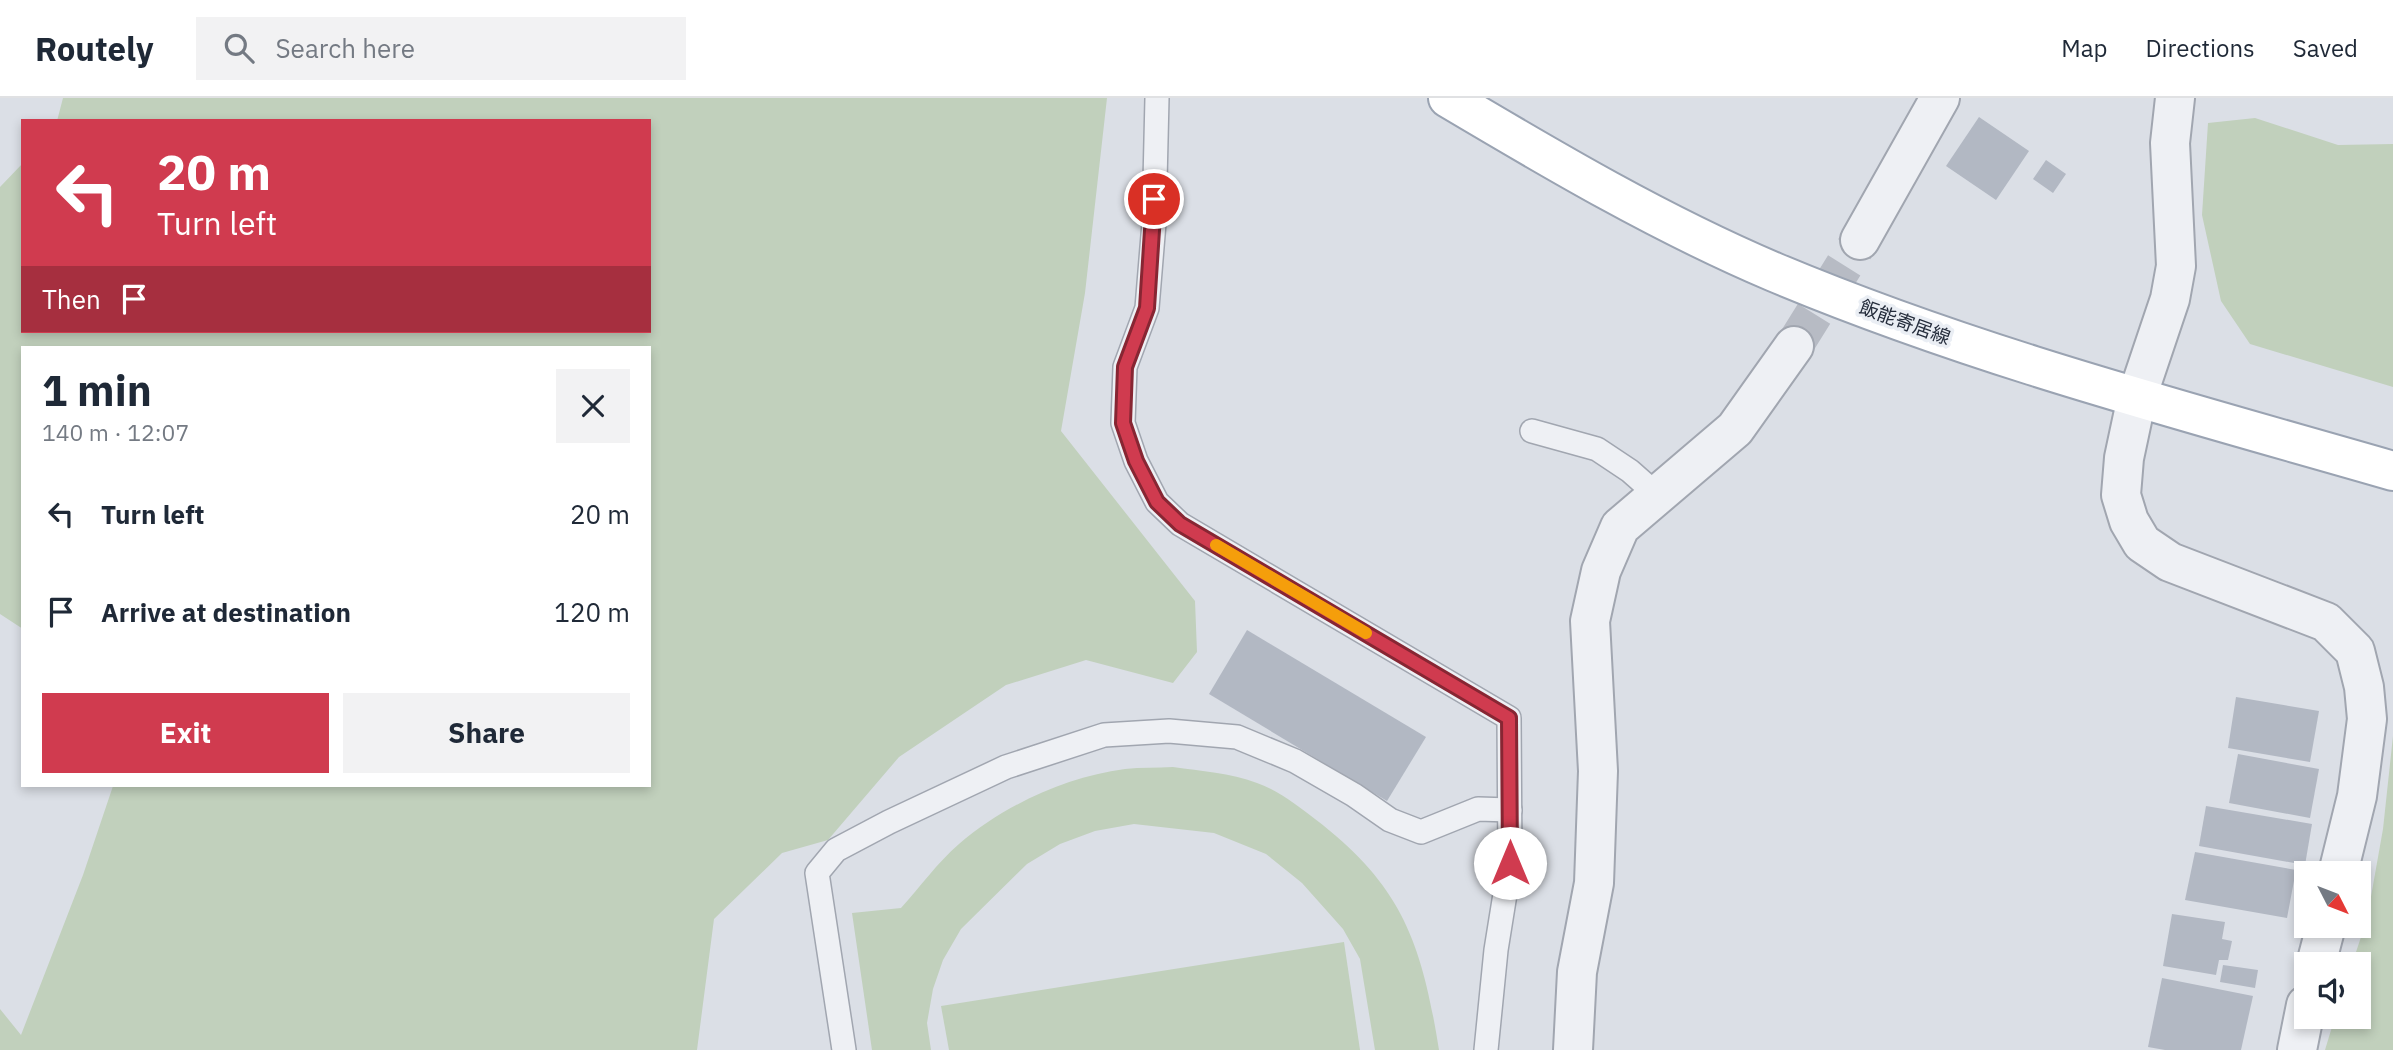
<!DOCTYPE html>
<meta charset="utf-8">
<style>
:root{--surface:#fff;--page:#f2f2f3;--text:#1f2937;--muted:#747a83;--line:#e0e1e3;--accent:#d03b4f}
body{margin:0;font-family:"IBM Plex Sans","Noto Sans JP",sans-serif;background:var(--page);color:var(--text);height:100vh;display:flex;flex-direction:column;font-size:26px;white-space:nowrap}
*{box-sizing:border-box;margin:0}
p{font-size:23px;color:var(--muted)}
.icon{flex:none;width:38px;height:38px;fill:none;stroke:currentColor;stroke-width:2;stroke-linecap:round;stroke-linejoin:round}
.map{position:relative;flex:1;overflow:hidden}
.sheet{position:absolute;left:21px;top:248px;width:630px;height:441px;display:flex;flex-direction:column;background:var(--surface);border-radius:0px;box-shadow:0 4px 10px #0003}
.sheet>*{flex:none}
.guide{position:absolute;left:21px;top:21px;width:630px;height:214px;border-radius:0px;box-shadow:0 4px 10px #0003;background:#d03b4f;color:#fff;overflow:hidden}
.needle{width:46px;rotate:132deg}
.controls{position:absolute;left:2294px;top:763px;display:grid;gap:14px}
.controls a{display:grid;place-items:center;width:77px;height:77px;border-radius:0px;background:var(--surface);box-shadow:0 4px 10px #0003;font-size:35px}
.pin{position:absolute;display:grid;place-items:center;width:60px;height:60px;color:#fff;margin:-30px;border:4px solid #fff;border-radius:50%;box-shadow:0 2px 7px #0007}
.me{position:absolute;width:77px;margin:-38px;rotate:0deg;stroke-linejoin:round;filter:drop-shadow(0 0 5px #0008)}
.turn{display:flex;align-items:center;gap:24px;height:147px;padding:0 21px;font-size:32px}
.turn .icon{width:91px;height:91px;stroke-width:2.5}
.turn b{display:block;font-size:49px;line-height:60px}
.then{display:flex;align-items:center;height:66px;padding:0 21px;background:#0003;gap:14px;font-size:26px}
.round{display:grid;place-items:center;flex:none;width:74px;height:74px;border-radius:0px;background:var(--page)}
.summary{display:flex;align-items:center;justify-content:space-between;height:119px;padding:0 21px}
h1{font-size:42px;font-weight:800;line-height:52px}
.cta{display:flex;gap:14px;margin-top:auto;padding:14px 21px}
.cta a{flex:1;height:80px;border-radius:0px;background:var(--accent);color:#fff;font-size:28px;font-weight:800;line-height:80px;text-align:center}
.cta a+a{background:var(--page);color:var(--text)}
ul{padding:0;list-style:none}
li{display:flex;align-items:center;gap:21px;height:98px;padding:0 21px}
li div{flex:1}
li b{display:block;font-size:26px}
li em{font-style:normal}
header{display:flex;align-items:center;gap:42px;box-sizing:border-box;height:98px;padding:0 35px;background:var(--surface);border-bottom:2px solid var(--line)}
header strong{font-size:33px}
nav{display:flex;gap:38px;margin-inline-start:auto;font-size:24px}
.search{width:490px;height:63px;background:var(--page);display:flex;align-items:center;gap:18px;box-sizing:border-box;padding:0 24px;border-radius:0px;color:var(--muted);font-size:26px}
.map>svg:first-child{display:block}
.green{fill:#c1d0bc}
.building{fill:#b2b8c3}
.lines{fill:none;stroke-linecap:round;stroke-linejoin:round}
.minor-tunnel{stroke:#b7bbc4;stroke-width:38;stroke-dasharray:38 19;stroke-linecap:butt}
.service-casing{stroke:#a1a6b0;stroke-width:26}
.minor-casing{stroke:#a1a6b0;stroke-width:42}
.primary-casing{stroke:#9aa3b2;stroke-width:42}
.service{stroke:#eef0f4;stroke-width:23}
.minor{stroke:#eef0f4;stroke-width:38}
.primary{stroke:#fff;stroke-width:38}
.route-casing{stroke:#872633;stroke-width:18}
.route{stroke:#d03b4f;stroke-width:12}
.slow{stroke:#f59e0b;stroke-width:12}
.labels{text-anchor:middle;stroke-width:7;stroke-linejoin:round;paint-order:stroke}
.street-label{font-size:19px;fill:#252d3c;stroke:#eaeef4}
</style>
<header>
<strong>Routely</strong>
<div class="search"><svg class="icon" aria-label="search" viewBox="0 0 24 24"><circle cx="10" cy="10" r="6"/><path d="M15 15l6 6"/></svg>Search here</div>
<nav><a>Map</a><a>Directions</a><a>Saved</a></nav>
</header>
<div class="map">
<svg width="2393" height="952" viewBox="0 0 2393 952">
<rect width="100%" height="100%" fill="#dbdfe6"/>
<g class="green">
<path d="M63,0h1044l-22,195 -24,138 134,170 2,51 -24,31 -87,-23 -80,25 -107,72 -71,83 -46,13 -68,66 -17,131h-697v-41l21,26 62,-160 30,-89h536v-438h-626v281l-23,-15v-427l23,-24v168h626v-210h-592z"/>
<path d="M2255,20l83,27 55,-1v243l-143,-43 -29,-43 -19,-86 6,-92z"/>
<path d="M2393,638v314h-68l10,-33h24v-53h-7l15,-45 16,-90z"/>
<path d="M1173,669c28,4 57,6 84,16 21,7 41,23 58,36 88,67 107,125 124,231h-64l-15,-91 -17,-30 -41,-46 -36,-29 -52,-21 -80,-9 -39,7 -35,13 -33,20 -66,65 -18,31 -10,29 -6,34 4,27h-59l-20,-137 49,-5c19,-21 37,-46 58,-64 46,-39 106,-67 166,-75 16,-2 32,-1 48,-2z"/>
<path d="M1344,844l16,108h-411l-8,-44z"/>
</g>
<g class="building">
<path d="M1979,19l50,34 -33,49 -50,-34z"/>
<path d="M2046,62l20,14 -13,19 -20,-14z"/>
<path d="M1247,532l179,107 -39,64 -178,-107z"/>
<path d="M2236,599l83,14 -9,51 -82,-14z"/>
<path d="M2238,656l81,15 -9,49 -81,-15z"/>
<path d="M2206,708l106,18 -7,41 -106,-19z"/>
<path d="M2195,754l101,18 -9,48 -102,-18z"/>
<path d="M2172,816l53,8 -3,17 10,2 -4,19h-9l-3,15 -53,-9z"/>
<path d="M2223,867l35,5 -3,18 -35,-6z"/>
<path d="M2162,880l91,18 -12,54h-76l-17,-3z"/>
</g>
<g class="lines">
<path class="minor-tunnel" d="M1794,248l66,-106"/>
<g class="service-casing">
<g id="service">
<path d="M1157,0l-3,125 -7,85 -22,59 -2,56 13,38 21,41 23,22 329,194 1,145 -14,87 -10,100"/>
<path d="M1532,333l65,18 33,22 26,23"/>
<path d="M844,952l-27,-177 19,-23 53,-28 117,-55 98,-32 65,-4 68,6 58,24 59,34 36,25 31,12 57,-23 32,1"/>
</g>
</g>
<g class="minor-casing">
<g id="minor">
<path d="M2175,0l-5,45 6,123 -6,33 -33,98 -13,61 -3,37 8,26 13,22 28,19 156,60 29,29 9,36 3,32 -10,77 -19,77"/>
<path d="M1860,142l80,-142"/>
<path d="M2316,866l10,-38"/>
<path d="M1573,952l4,-78 17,-89 4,-112 -8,-150 11,-50 19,-44 115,-98 59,-83"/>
<path d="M2297,952l9,-45"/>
</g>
</g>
<g class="primary-casing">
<path id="primary" d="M1448,0c106,63 213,126 326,174 200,84 411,139 619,199"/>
</g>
<use href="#service" class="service"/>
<use href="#minor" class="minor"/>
<use href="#primary" class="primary"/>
</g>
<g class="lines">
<g class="route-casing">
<path id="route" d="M1154,101l-7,109 -22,59 -2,56 13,38 21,41 23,22 329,194 1,145"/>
</g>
<use href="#route" class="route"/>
<path class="slow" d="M1216,447l150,88"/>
</g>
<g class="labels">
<g class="street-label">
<text transform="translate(1905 224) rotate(20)" y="7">飯能寄居線</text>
</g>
</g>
</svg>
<div class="controls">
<a><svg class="needle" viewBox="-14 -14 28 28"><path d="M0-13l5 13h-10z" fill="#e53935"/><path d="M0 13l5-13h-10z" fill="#747a83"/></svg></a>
<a><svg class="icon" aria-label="sound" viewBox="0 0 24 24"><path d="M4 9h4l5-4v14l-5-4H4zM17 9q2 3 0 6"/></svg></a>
</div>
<div class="pin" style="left:1154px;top:101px;background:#d93025"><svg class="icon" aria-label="arrive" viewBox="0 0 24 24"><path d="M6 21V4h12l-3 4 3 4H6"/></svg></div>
<svg class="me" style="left:1510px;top:765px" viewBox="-20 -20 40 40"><circle r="19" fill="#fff"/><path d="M0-13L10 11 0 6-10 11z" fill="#d03b4f"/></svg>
<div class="guide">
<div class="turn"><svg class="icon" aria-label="left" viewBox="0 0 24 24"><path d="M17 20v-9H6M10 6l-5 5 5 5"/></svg><div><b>20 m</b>Turn left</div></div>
<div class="then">Then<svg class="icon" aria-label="arrive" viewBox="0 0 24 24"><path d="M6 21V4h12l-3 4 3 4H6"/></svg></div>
</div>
<section class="sheet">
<div class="summary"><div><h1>1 min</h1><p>140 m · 12:07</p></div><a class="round"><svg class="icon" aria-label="close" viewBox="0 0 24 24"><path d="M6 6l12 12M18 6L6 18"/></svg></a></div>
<ul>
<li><svg class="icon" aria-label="left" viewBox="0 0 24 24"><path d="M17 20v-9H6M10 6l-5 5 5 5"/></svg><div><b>Turn left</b></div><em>20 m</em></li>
<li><svg class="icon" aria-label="arrive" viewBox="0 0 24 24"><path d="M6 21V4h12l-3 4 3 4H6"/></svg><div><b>Arrive at destination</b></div><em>120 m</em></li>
</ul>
<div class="cta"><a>Exit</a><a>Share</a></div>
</section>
</div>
